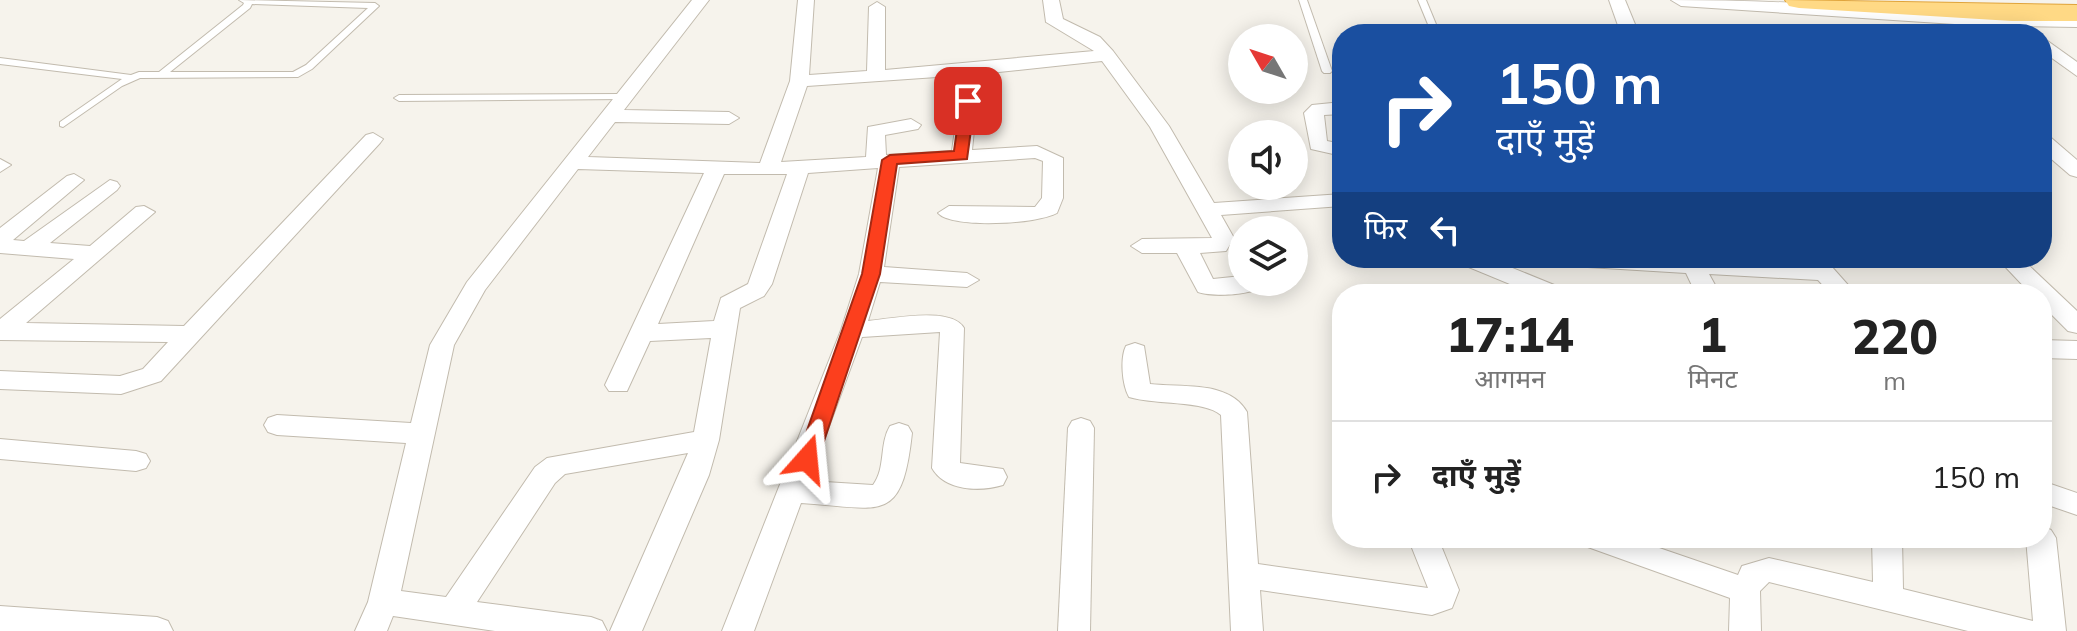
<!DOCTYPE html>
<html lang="hi">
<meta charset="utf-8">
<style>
:root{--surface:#fff;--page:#f6f6f6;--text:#222;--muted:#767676;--line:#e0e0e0}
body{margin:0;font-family:Mulish,"Noto Sans Devanagari",sans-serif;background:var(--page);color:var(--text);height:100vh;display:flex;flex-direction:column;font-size:30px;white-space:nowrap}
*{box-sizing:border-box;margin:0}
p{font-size:26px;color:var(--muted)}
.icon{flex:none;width:44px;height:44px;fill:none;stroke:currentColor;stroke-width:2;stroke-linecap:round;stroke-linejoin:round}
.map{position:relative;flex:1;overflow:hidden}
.drawer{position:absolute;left:1332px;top:284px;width:720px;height:264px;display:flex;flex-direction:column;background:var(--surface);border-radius:32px;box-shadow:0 4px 20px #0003}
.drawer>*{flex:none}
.guide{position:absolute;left:1332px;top:24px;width:720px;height:244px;border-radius:32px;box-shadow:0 4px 20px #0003;background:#1a4fa0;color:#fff;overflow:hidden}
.needle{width:52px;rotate:309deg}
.fabs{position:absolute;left:1228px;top:24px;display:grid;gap:16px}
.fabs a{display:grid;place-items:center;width:80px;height:80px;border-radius:50%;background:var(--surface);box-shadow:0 4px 20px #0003;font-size:40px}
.pin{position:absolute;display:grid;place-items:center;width:68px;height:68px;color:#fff;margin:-34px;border-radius:16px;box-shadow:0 4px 12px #0006}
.me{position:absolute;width:88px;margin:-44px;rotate:18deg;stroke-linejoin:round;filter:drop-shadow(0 0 6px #0008)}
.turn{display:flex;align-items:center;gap:28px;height:168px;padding:0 32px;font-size:36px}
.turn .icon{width:104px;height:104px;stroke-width:2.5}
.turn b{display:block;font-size:56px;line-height:68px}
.then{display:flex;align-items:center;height:76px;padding:0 32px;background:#0003;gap:16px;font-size:30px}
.eta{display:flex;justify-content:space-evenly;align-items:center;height:136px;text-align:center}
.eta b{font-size:48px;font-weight:800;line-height:56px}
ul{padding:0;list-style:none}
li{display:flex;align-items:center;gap:24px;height:112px;padding:0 32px;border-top:2px solid var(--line)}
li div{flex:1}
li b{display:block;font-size:30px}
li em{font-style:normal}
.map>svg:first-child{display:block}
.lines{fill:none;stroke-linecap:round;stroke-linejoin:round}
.service-casing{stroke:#c2bbae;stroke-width:2}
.minor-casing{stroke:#c2bbae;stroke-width:2}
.tertiary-casing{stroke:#c2bbae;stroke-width:2}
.trunk-casing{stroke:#e0a43c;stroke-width:2}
.service{fill:#fff;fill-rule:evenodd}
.minor{fill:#fff;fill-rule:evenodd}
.tertiary{fill:#fff;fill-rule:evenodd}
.trunk{fill:#ffd985;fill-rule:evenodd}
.route{fill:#fc3f1d;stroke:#a42913;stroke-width:2}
</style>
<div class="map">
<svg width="2077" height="631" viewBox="0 0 2077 631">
<rect width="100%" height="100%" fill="#f6f3ec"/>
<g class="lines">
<g class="service-casing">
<g id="service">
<path d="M239,0l136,3 4,3 -67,63 -14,8 -158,1 -18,8 -59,41 -3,-1v-4l62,-43 -122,-15v-6l131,17 8,-3h20l84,-67 1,-2zM252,4l116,4 -62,57 -13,7h-123l80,-64z"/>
<path d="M1299,0h8l25,71 -2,2h-6l-2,-2z"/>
<path d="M1418,0h8l14,34h-8z"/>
<path d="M622,94l3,1v4l-226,2 -5,-3 5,-3z"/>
</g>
</g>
<g class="minor-casing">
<g id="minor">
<path d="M692,0h17l-85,110 105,2 10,6 -10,6 -114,-2 -27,35 172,6 30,-82 8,-81h16l-5,75 58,-4 2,-64 8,-5 8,5v63l209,-19 -48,-29 -3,-22h16l4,19 37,18 13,14 56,75 45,77 128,-9v12l-121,9 13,23 -8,13 -26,2 13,26 29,-3v6l24,1c-10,13 -53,14 -68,9l-21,-39h-35l-11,-7 11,-7 70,-1 -62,-111 -48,-66 -122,13 -173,12 -26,76 85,-5 2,-30 43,-8 10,6 -3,4 -33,6 1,20 66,-4 7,-50 9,-6 9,6 -5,49 65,-4 26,12v40l-6,15c-19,11 -105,16 -119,0l11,-7 86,1 7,-9 1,-37 -8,-3 -136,9 -15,100 83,6 12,7 -12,7 -87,-5 -12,39c23,-2 83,-15 96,7l-4,135 43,6 4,8 -4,8c-23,7 -58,6 -71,-17l8,-136 -78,5 -53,144 64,4c13,-17 6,-41 17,-59l9,-3 9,3 4,7c-10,93 -31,75 -111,70l-47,128h-32l119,-301 18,-56 19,-106 -70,5 -36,111 -8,12 -24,12 -21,132 -10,35 -67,156h-32l78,-178 -123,21 -10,9 -78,119 114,15 11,4 5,10h-112l-102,-15 -6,15h-32l13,-29 38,-159 -129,-8 -9,-3 -4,-7 4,-7 9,-3 134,8 19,-78 37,-63zM578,169l126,4 -99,212 4,6h18l23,-50 61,-3 -17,94 -147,26 -12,9 -89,130 -45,-6 53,-246 31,-55zM724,174h63l-39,110 -27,14 -7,23 -56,3z"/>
<path d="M1609,0h16l14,34h-18z"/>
<path d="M2042,37l35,25v14l-35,-25z"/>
<path d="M1342,102v12l-18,1 3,26 15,3v12l-31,-7 -7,-36 8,-8z"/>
<path d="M373,133l10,6 -3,4 -219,238 -40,13 -121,-5v-18l120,5 23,-7 25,-27 -168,-2v-21l74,-60 -74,-6v-25l67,-52 7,-2 10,6 -71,60 11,1 86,-61 7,2 3,4 -3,4 -67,53 40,3 46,-39 8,-1 11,6 -129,111 158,3 182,-191z"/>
<path d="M2042,134l7,2 28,24v17l-7,-2 -28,-24z"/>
<path d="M0,159l11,6 -11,7z"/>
<path d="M1456,258h32l76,31 4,5h-34l-75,-31z"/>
<path d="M1544,258h157l105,7 2,-7h16l32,36h-25l-13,-14 -109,-6 11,20h-24l-10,-21 -131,-8z"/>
<path d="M1997,258h24l56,53v22l-9,-2 -26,-26v-11h-11z"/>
<path d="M2042,340l35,1v18l-35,-1z"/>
<path d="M1135,343l9,3 6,38c32,4 79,-4 97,28l11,152 170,24 -20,-50h30l21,52 -7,18 -20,7 -172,-25 3,41h-32l-10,-216c-17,-15 -67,-10 -92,-18 -7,-12 -9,-39 -3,-51z"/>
<path d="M1081,418l9,3 4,7 -4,203h-32l10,-203 4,-7z"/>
<path d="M0,439l136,12 10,3 4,7 -4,7 -10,3 -136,-12z"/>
<path d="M2042,481l35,12v22l-35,-12z"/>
<path d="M2042,526l9,4 5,8 10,93h-98l-199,-49 -9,9 1,40h-32l1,-33 -145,-52 -5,-8h50l108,37 4,-9 27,-8 104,24 -1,-44h30l1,51 130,32 -7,-83h16z"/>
<path d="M0,606l157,11 11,4 5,10h-173z"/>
</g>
</g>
<g class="tertiary-casing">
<path id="tertiary" d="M1671,0c135,0 270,12 406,15v12l-107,-2 -289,-19z"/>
</g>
<g class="trunk-casing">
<path id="trunk" d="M1785,0l292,5v16h-65l-213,-13 -10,-2z"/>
</g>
<use href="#service" class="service"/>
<use href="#minor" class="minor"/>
<use href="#tertiary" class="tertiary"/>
<use href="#trunk" class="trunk"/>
</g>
<path class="route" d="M968,97l7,4 -8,58 -70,5 -17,110 -62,185 -11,8 -7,-3 -3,-5 65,-185 20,-114 8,-5 64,-4 7,-50z"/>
</svg>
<div class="fabs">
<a><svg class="needle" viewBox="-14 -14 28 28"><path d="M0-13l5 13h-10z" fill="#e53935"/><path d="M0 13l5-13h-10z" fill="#767676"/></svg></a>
<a><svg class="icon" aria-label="sound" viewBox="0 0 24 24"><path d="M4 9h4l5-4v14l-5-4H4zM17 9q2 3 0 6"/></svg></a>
<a><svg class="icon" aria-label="layers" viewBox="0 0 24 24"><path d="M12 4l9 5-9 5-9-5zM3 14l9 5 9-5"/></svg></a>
</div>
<div class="pin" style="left:968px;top:101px;background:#d93025"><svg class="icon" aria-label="arrive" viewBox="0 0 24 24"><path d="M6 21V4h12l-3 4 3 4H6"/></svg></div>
<svg class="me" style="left:807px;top:459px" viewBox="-20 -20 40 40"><path d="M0-17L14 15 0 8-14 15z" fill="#fc3f1d" stroke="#fff" stroke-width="4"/></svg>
<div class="guide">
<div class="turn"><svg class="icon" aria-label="right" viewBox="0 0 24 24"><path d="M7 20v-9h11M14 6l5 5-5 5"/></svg><div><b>150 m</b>दाएँ मुड़ें</div></div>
<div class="then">फिर<svg class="icon" aria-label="left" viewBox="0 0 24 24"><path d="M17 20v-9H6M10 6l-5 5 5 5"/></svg></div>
</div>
<section class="drawer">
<div class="eta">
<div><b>17:14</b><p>आगमन</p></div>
<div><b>1</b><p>मिनट</p></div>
<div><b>220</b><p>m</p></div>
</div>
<ul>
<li><svg class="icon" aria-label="right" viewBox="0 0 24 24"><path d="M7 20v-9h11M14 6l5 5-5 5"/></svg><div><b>दाएँ मुड़ें</b></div><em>150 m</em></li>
</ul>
</section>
</div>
